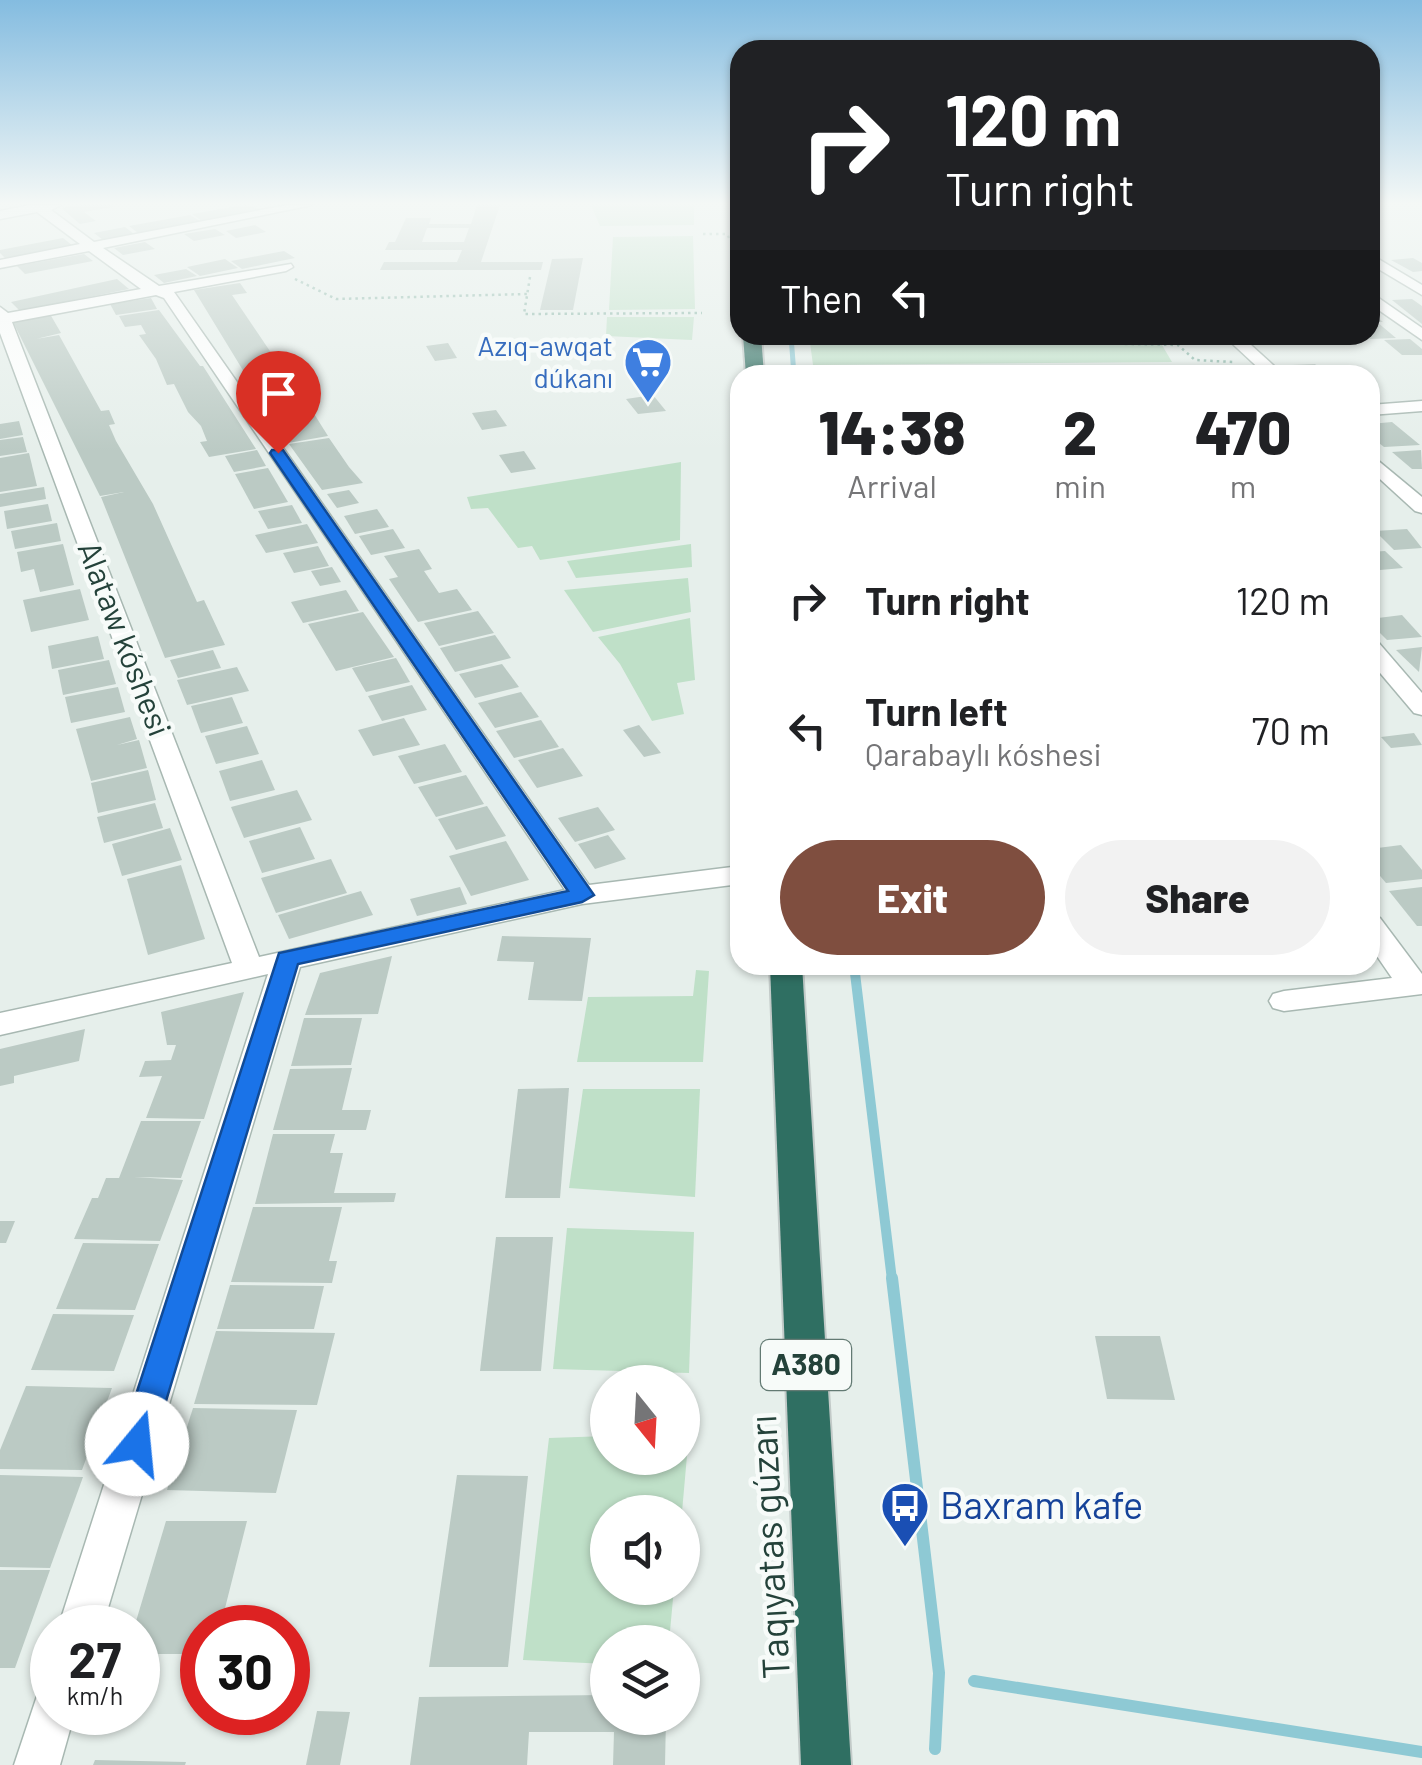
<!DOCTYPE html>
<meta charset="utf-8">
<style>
:root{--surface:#fff;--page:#f2f2f2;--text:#202124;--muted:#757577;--accent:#7f4e3f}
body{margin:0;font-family:Barlow,sans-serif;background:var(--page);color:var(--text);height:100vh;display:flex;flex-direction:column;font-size:38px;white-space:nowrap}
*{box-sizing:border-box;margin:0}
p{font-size:32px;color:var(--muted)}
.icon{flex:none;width:55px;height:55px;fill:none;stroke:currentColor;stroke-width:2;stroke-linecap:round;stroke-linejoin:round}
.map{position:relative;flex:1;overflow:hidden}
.details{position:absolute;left:730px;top:365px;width:650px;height:610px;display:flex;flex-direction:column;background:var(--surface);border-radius:30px;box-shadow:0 2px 8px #0004}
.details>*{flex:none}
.guide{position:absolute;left:730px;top:40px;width:650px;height:305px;border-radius:30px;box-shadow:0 2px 8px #0004;background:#202124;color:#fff;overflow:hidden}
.needle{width:65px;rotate:162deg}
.tools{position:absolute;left:590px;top:1365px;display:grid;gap:20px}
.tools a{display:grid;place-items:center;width:110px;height:110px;border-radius:50%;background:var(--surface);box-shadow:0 2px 8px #0004;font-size:50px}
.speed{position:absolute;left:30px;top:1605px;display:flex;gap:20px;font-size:50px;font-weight:700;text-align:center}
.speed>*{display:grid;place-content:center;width:130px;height:130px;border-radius:50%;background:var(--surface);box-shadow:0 2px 8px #0004;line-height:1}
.speed small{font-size:25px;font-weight:400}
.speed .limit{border:15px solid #d22;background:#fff;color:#111}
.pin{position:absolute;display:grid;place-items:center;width:85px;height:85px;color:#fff;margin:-102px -42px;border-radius:50% 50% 50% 0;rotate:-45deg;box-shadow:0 0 10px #0007}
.pin .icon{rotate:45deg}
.me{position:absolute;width:110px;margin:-55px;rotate:17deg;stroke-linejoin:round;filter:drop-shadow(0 0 8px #0008)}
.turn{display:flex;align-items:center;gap:35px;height:210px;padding:0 50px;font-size:45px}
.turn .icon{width:130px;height:130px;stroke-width:2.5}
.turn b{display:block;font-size:70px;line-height:85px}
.then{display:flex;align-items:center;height:95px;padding:0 50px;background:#0003;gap:20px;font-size:38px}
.eta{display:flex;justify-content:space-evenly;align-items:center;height:170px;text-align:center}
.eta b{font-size:60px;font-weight:800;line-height:70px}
.action{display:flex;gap:20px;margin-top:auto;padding:20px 50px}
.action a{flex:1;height:115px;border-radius:60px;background:var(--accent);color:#fff;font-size:40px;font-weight:800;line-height:115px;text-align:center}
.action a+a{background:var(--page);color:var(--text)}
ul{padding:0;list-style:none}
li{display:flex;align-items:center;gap:30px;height:130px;padding:0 50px}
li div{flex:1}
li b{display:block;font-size:38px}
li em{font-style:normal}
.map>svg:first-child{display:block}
.green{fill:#bfe0c8}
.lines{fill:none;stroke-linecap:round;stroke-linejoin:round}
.stream-far2{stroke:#8ec9d4;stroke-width:5}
.stream-far1{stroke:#8ec9d4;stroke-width:10}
.stream{stroke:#8ec9d4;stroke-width:12}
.building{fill:#bbcac4;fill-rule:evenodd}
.minor-casing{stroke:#a8b8b2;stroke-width:3}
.highway-casing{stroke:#c2cac8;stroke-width:4}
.path{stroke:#86b3a5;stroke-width:2.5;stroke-dasharray:2.5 4;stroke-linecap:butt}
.minor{fill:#fff;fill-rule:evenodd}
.highway{fill:#2f6f62;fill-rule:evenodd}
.route{fill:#1a73e8;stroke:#114b97;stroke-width:2.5}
.labels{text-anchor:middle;stroke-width:9;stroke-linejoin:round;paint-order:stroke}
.far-shop-label{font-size:28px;fill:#366cbe;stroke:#f7fbf9;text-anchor:end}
.shield{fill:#f7fbf9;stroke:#637a73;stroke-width:2.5}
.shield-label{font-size:30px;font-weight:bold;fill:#24423a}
.street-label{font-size:32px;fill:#24423a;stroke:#f7fbf9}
.near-transit-label{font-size:38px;fill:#164399;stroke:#f7fbf9;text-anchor:start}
.near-street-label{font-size:38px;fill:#24423a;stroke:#f7fbf9}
</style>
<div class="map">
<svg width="1422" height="1765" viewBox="0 0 1422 1765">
<rect width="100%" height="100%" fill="#e6efeb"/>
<g class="green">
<path d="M591,205h103v20l-94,1z"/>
<path d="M693,236l2,73 -86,1 4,-73z"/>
<path d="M607,317h87l-2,23 -86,-4z"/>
<path d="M809,335h238l3,7 112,3 10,17 -359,3z"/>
<path d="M681,462l-1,78 -140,20 -8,-14 -14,2 -30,-40 -17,1 -4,-12z"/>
<path d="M691,544l1,23 -116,11 -9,-17z"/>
<path d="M688,578l3,34 -98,20 -29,-42z"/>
<path d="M690,618l5,62 -18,3 7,31 -32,7 -32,-57 -22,-27z"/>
<path d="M696,970l13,1 -6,91h-126l11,-65 105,-1z"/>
<path d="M583,1089h117l-5,108 -126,-9z"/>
<path d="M567,1228l127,4 -5,141 -136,-4z"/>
<path d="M683,1433h6l-7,79h-74v76h66l-5,54h-61l-1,22 -84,-4 26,-222 58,-2 1,22h74z"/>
</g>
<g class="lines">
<path class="stream-far2" d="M791,336l3,39"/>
<path class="stream-far1" d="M854,965l38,315"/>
<g class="stream">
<path d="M892,1278l47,395 -4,76"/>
<path d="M974,1681l448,71"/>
</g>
</g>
<g class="building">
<path d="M81,205h32v2l-29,5 12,9 -16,3 -19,-16z"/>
<path d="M244,205l18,4 -60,12 -10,-7z"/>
<path d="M477,205h23l-19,57h62l-2,8h-161l4,-8h73l5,-12h-77l4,-8h6l11,-24h25l-2,6h42zM427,228h42l-5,14h-42z"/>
<path d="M190,215l10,6 -62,12 -9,-7z"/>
<path d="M255,225l11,7 -30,6 -10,-7z"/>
<path d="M125,227l9,7 -31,6 -9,-7z"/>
<path d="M215,229l10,6 -31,6 -10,-7z"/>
<path d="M63,238l9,7 -67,13 -5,-5v-3z"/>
<path d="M145,242l10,7 -32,6 -9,-7z"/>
<path d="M284,251l11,7 -53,11 -11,-8z"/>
<path d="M84,254l9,7 -68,13 -8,-8z"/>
<path d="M583,258l-10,52h-33l12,-51z"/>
<path d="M1413,258l9,5v8l-9,1 -22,-12z"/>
<path d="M225,259l13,9 -38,8 -13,-9z"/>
<path d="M186,269l11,7 -33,7 -10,-8z"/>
<path d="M117,279l12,10 -109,22 -9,-9z"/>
<path d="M240,283l7,10 -15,2 48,71 -36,6 -50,-82z"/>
<path d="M151,298l6,11 -41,6 -6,-11z"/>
<path d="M1412,299l10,7v18l-30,-24z"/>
<path d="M159,310l41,56h3l53,83 -47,8 -9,-15 7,-1 -6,-15 -13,-14 -14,-28 -7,1 -11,-26 -17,-24 7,-1 -5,-9 -16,2 -6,-11z"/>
<path d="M1370,311l13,11h-6l19,16 -26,1 -5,-4h5z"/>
<path d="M50,314l11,19 -25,6 23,-4 42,76 8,-1 6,14 -6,1 7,16 37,63 44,98 7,-2 21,45 -60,13 -64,-161 23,-5 -24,4 -88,-176z"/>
<path d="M1100,335h53l5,8 -55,-3z"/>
<path d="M1410,339l12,10v6h-20l-18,-15z"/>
<path d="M448,343l9,15 -22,3 -9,-15z"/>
<path d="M1315,364l10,9 -23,1 -10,-9z"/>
<path d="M283,367l28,42 17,27 -40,7 -41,-70z"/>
<path d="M653,395l13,16 -28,3 -12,-15z"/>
<path d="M496,410l11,16 -25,4 -10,-17z"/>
<path d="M19,421l4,14 -23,4v-15z"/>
<path d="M1392,422l28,23 -36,2 -14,-11v-12z"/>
<path d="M23,437l4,15 -27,4v-16z"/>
<path d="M329,438l20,29 14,16 -41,7 -33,-46z"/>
<path d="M257,450l9,16 -32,6 -9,-16z"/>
<path d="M1421,450l1,19h-10l-20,-17z"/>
<path d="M524,451l12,18 -25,4 -12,-18z"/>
<path d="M29,453l8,33 -37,6v-34z"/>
<path d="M268,468l20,34 -34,7 -19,-35z"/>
<path d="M44,487l2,12 -46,8v-13z"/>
<path d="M349,490l10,13 -22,5 -10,-14z"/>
<path d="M48,504l4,17 -45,8 -3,-18z"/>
<path d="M292,505l10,18 -34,6 -10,-18z"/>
<path d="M377,509l12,18 -34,7 -11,-18z"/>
<path d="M57,523l4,18 -46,8 -4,-18z"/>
<path d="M307,524l11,19 -52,10 -11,-18z"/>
<path d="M393,529l12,19 -34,7 -12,-19z"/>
<path d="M1407,529l15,19 -28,2 -19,-19z"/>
<path d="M63,544l11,41 -34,7 -6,-23 -13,3 -4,-20z"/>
<path d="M318,546l11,20 -35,7 -11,-20z"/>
<path d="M419,549l13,20 -8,2 15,22 18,-4 15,21 -54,12 -29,-43 9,-2 -14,-21z"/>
<path d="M1385,551l18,17 -23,2 -10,-10v-8z"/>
<path d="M332,567l9,15 -21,4 -9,-15z"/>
<path d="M80,589l9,31 -58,12 -8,-32z"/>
<path d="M346,590l13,21 -56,12 -12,-21z"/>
<path d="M478,611l16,22 -55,13 -15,-23z"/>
<path d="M363,612l31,45 -58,14 -28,-47z"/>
<path d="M1402,615l20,22 -35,3 -17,-17v-4z"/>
<path d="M495,635l16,23 -56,14 -15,-24z"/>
<path d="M98,636l6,23 -52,10 -4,-23z"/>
<path d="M1422,647l-3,25 -23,-22z"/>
<path d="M213,650l8,18 -43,10 -8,-18z"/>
<path d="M396,658l14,24 -44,10 -14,-24z"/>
<path d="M109,660l7,24 -53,11 -5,-25z"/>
<path d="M502,664l17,23 -44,11 -16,-24z"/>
<path d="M237,667l12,24 -62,14 -10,-25z"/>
<path d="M412,685l15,25 -45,11 -14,-25z"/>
<path d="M118,687l7,25 -54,11 -6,-26z"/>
<path d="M521,692l18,25 -44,11 -17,-25z"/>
<path d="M232,697l11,26 -42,10 -10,-27z"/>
<path d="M130,717l7,22 -20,6 22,-5 8,28 -56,13 -15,-52z"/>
<path d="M404,718l16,27 -47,11 -15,-26z"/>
<path d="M541,720l18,27 -45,11 -18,-27z"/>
<path d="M639,725l22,28 -17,4 -21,-27z"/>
<path d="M247,726l12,28 -43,10 -11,-28z"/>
<path d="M1414,733l8,12 -31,3 -10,-11z"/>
<path d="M445,744l17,28 -48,12 -16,-28z"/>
<path d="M563,748l20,28 -46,12 -19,-28z"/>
<path d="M262,760l13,30 -45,11 -11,-30z"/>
<path d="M148,770l8,30 -58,13 -7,-30z"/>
<path d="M466,775l18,29 -48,13 -18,-30z"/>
<path d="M297,790l15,30 -68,18 -13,-31z"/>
<path d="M155,803l8,25 -59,15 -7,-26z"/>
<path d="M487,806l19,30 -50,14 -18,-31z"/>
<path d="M598,807l17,23 -40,12 -17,-24z"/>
<path d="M300,827l15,32 -53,14 -13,-32z"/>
<path d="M170,828l12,32 -60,16 -10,-32z"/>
<path d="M608,835l18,24 -31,10 -17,-25z"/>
<path d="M506,841l23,39 -58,16 -22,-40z"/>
<path d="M1401,845l21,25v9l-36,4 -16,-19v-15z"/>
<path d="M331,859l16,34 -71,20 -15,-35z"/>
<path d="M181,865l24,74 -57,16 -21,-76z"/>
<path d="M460,887l7,17 -50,12 -7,-17z"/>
<path d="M1422,887v39h-5l-28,-35z"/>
<path d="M361,891l12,24 -84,24 -11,-24z"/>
<path d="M502,936l89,2 -9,63 -54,-1 6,-38 -37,-1z"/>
<path d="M392,956l-14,58 -73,1 15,-42z"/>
<path d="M244,992l-40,127 -58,-1 16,-42 -23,1 6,-16 26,-1 5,-15h-9l-6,-33z"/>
<path d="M304,1018h58l-11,47 -60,1z"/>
<path d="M85,1029l-6,32 -65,15v7l-14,3v-37z"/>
<path d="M352,1068l-10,42h29l-5,20h-93l17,-61z"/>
<path d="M569,1088l-9,110h-55l13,-109z"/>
<path d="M141,1121h60l-20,57 -47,-1 49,3 -23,61 -86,-2 18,-41h6l8,-20h13z"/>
<path d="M273,1134h62l-5,19h13l-9,40h62l-2,9 -139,2z"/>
<path d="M253,1207h89l-13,54h8l-5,22 -101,-1z"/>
<path d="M0,1221h15l-9,22h-6z"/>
<path d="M496,1237h57l-12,134h-61z"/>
<path d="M83,1243l76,1 -24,66 -79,-1z"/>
<path d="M230,1285l94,1 -10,43h-97z"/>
<path d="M53,1314l81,1 -20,56 -83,-1z"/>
<path d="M216,1331l119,2 -18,72 -123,-1z"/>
<path d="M1095,1336h65l15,64 -68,-1z"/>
<path d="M26,1386l86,2 -30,82 -82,-1v-19z"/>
<path d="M193,1408l104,2 -21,83 -109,-3z"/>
<path d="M0,1475l83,2 -33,91 -50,-1z"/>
<path d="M457,1475l71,1 -20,191h-79z"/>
<path d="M166,1521h81l-27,107h-18v26h-64v-26h-4z"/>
<path d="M0,1570h50l-35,98h-15z"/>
<path d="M608,1695v23h58l-1,47h-52l1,-33h-85l-2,33h-117l9,-68z"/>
<path d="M317,1711l33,1 -10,53h-34z"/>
<path d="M95,1760l91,2 -1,3h-92z"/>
</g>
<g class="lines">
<g class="minor-casing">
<g id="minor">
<path d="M30,205h31l-10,5 43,32 193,-37h25l-209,43 56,38 132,-22 2,3 -7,4 -112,21 415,593 151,-19v18l-158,20 -282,63 -198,661h-44l210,-654 -268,61v-22l232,-50 -232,-630v-26l8,6 133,-24 -52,-38 -89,17v-8l80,-16 -43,-32 -37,7v-8zM156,295l8,3 401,592 -306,67 -247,-635z"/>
<path d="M1370,254l52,31v10l-52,-31z"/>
<path d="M1370,292l52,36v12l-52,-36z"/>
<path d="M1223,335h17l44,40h-18z"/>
<path d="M1422,401v10l-52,4v-10z"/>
<path d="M1370,454l52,43v16l-7,-2 -45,-41z"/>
<path d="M1370,640l8,2 44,51v22l-8,-2 -44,-52z"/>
<path d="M1370,916l10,2 42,56v20l-138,17 -11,-3 -4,-7 4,-7 11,-3 108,-13 -22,-32z"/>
<path d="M52,1690v22h23l-15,53h-46l23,-69z"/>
</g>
</g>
<g class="highway-casing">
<g id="highway">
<path d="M743,335h18l3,40h-18z"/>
<path d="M770,965h32l49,800h-50z"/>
</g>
</g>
<g class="path">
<path d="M703,234h24l2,4"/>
<path d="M530,277l-6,37 178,-1"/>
<path d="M295,279l41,20 191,-5"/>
<path d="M1087,335l38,9 53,1 17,15 38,2"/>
</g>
<use href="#minor" class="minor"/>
<use href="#highway" class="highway"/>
</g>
<linearGradient id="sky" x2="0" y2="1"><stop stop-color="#84bce0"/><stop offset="0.45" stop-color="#f4f8f6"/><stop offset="1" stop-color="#f4f8f6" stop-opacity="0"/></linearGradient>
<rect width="1422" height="452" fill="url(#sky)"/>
<path class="route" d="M272,450h11l311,445 -12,7 -284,62 -145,480 -5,10 -11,4 -12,-4 -5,-10 159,-491 289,-62 -298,-438z"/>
<defs>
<g id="supermarket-pin" transform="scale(2.5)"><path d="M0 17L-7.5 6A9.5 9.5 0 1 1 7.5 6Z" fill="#3f7fe0" stroke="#f7fbf9"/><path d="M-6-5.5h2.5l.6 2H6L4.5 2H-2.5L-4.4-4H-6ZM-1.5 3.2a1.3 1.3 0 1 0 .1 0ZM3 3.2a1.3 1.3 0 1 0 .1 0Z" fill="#fff"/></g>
<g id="bus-pin" transform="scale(2.5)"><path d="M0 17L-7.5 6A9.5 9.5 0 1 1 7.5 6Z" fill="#1a4fb4" stroke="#f7fbf9"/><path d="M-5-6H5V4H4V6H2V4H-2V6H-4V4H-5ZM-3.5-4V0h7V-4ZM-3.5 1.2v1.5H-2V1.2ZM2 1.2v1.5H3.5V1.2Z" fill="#fff"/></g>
</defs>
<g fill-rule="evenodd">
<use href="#supermarket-pin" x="648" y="362"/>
<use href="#bus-pin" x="905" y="1506"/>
</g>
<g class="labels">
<g class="far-shop-label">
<text x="613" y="356">Azıq-awqat<tspan x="613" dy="32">dúkanı</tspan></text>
</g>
<rect class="shield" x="761" y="1340" width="90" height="50" rx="8"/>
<g class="shield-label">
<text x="806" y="1375">A380</text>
</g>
<g class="street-label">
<text transform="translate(124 639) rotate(69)" y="11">Alataw kóshesi</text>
</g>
<g class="near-transit-label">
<text x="940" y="1519">Baxram kafe</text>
</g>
<g class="near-street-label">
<text transform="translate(770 1547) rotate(-93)" y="13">Taqıyatas gúzarı</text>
</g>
</g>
</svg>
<div class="tools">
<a><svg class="needle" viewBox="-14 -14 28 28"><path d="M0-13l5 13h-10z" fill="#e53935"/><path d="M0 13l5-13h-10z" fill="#757577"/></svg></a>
<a><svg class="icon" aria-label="sound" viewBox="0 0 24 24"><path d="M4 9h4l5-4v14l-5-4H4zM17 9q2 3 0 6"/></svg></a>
<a><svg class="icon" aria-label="layers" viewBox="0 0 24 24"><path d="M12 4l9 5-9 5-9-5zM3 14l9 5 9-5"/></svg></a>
</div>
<div class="speed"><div>27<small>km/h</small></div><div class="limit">30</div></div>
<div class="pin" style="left:278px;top:453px;background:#d93025"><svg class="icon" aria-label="arrive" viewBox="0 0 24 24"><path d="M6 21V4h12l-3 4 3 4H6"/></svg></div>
<svg class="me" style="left:137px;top:1444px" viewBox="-20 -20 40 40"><circle r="19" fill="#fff"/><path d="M0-13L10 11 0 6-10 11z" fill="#1a73e8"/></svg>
<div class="guide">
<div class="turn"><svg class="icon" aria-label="right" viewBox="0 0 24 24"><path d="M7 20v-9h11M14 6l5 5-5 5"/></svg><div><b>120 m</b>Turn right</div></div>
<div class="then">Then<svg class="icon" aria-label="left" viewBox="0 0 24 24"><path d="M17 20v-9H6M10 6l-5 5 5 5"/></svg></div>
</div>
<section class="details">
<div class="eta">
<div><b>14:38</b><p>Arrival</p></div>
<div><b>2</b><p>min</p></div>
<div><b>470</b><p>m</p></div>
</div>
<ul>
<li><svg class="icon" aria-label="right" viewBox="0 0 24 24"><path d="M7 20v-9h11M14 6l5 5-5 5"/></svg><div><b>Turn right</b></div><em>120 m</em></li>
<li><svg class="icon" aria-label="left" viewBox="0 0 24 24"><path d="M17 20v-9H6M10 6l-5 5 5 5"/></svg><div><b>Turn left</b><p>Qarabaylı kóshesi</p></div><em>70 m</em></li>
</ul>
<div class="action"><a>Exit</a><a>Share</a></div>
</section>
</div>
